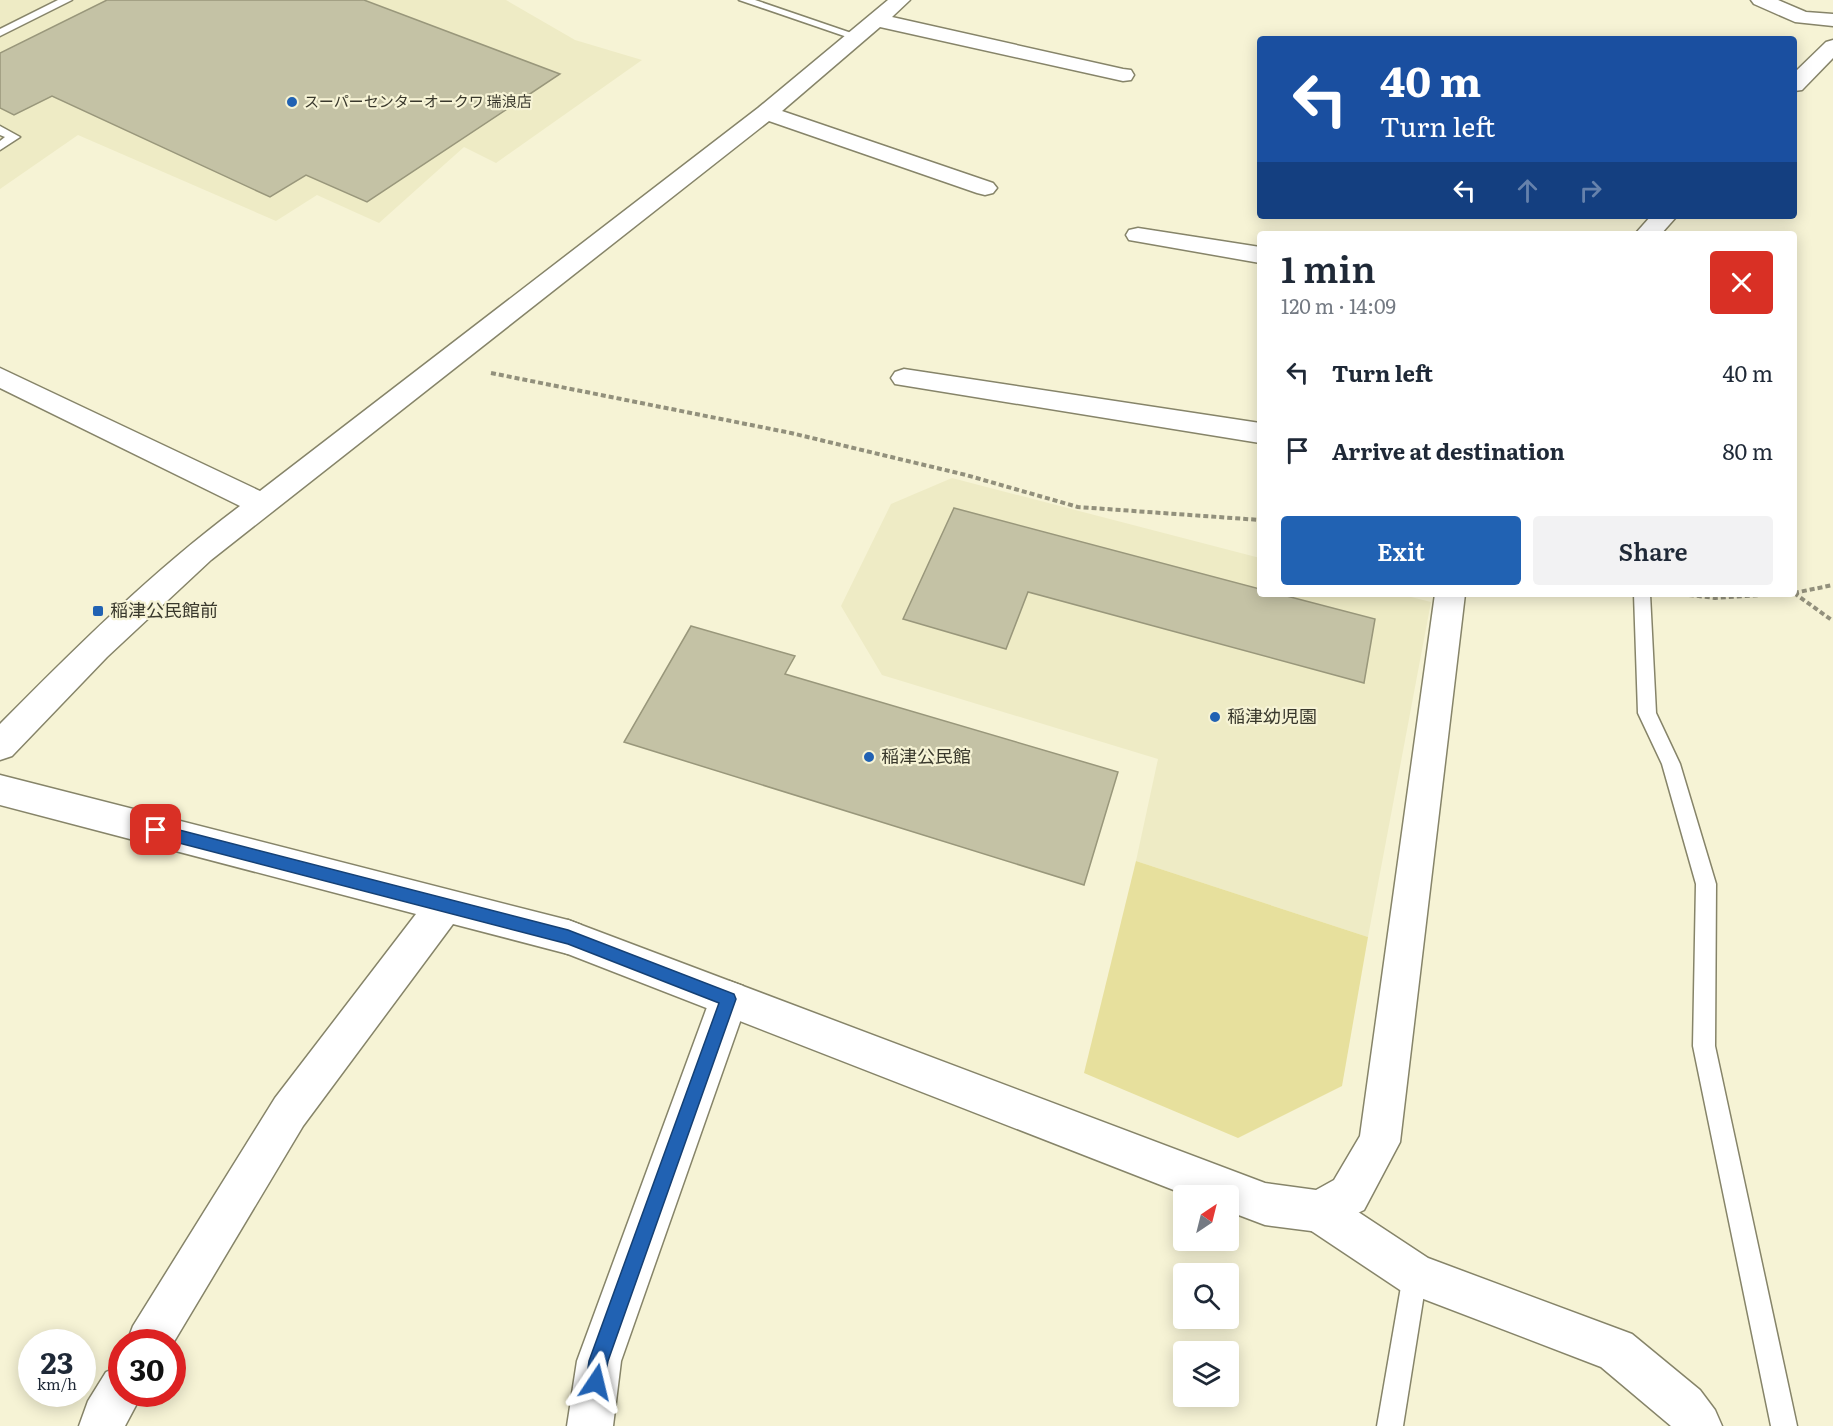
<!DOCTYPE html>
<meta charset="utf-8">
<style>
:root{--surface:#fff;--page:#f2f2f3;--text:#1f2937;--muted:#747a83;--accent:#2162b3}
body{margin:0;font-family:Literata,"Noto Sans JP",serif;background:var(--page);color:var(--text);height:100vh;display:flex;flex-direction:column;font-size:22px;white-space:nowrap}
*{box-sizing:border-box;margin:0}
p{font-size:20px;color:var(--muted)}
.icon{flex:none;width:33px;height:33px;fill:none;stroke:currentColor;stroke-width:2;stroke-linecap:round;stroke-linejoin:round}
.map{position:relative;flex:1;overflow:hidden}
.details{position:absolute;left:1257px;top:231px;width:540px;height:366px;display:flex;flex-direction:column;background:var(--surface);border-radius:6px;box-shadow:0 3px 15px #0003}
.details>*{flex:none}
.guide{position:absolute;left:1257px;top:36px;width:540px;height:183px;border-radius:6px;box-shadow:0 3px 15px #0003;background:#1a4fa0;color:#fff;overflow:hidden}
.needle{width:39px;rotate:35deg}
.buttons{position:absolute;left:1173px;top:1185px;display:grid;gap:12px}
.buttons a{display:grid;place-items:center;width:66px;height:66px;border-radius:6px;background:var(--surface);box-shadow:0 3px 15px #0003;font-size:30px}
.speed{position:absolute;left:18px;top:1329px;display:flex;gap:12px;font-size:30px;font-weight:700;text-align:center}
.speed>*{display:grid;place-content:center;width:78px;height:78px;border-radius:50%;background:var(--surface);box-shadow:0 3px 15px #0003;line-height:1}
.speed small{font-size:15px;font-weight:400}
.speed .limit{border:9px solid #d22;background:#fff;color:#111}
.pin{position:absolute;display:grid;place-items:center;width:51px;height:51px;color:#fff;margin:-26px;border-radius:12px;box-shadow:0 3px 9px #0006}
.me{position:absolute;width:66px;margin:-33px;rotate:10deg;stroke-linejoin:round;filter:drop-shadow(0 0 4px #0008)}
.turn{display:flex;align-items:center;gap:21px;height:126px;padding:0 24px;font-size:27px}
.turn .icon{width:78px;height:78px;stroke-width:2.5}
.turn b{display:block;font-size:42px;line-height:51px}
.lanes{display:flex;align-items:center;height:57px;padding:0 24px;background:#0003;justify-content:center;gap:30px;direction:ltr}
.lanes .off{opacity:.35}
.round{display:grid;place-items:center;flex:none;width:63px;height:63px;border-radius:6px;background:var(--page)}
.overview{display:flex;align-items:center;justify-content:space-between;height:102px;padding:0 24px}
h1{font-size:36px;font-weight:600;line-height:45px}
.button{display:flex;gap:12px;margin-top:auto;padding:12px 24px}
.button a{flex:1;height:69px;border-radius:6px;background:var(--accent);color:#fff;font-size:24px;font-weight:600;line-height:69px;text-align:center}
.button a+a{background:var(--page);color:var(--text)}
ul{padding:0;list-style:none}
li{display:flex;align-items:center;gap:18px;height:78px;padding:0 24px}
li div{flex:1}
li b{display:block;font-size:22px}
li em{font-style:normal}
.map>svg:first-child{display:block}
.built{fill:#eeebc5}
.green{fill:#e7e09d}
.building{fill:#c4c2a5;stroke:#99977b;stroke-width:1.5}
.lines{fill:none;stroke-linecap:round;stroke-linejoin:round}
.lane-casing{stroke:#868469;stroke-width:3}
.street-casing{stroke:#868469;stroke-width:3}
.secondary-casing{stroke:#868469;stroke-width:3}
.path{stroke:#92907c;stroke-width:4;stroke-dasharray:5 3;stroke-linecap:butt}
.lane{fill:#fff;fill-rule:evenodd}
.street{fill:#fff;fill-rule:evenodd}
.secondary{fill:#fff;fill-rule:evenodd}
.route{fill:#2162b3;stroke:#154074;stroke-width:1.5}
.poi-dot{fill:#2162b3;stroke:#f6f3d5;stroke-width:2}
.labels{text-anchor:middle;stroke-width:4.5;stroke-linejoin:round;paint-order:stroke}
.far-poi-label{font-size:15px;fill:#3a392d;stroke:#f6f3d5;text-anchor:start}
.poi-label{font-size:18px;fill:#3a392d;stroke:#f6f3d5;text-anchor:start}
</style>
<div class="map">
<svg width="1833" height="1426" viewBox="0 0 1833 1426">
<rect width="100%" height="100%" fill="#f6f3d5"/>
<g class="built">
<path d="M0,0h506l69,40 67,20 -146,103 -32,-16 -85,76 -62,-28 -41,26 -198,-86 -78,54z"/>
<path d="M952,478l308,80v36h139l32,8 -63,335 -232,-76 22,-102 -276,-84 -41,-69 50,-102z"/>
</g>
<path class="green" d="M1136,861l232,76 -26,149 -104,52 -154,-65z"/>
<g class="building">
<path d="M107,0h257l196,74 -193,128 -61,-27 -36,22 -218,-101 -38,19 -14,-7v-55z"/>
<path d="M954,508l306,81v5h19l96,25 -11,64 -336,-91 -22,57 -103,-30z"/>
<path d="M691,626l104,30 -10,18 333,98 -34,113 -460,-143z"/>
</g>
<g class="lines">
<g class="lane-casing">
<g id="lane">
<path d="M58,0h14l-72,36v-7z"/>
<path d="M739,0h16l108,37 -6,3 -4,-1z"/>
<path d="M0,126l20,11 -20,13v-9l5,-4 -5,-2z"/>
<path d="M1634,594h16l6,119 24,51 36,120 -1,162 82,380h-26l-78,-380 3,-162 -34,-120 -24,-51z"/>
<path d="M1415,1263l8,4 4,8 -24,151h-26l26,-151 4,-8z"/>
</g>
</g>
<g class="street-casing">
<g id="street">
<path d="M888,0h22l-18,17 231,52 8,1 3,5 -3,5 -8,1 -243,-54 -98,84 211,72 4,5 -4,5 -8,2 -8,-2 -208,-72 -558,439 -104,97 -95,99 -12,4v-36c76,-77 153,-153 240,-218l-240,-118v-20l260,123 498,-383z"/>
<path d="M1751,0h27l28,12 27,2v12l-38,-4 -41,-18z"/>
<path d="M1138,228l122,19v16l-131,-23 -3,-5 3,-5z"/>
<path d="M904,369l356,54v20l-365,-59 -4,-6 4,-6z"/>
<path d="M0,775l568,145 13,5 6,12 -6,12 -13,5 -115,-30 -150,202 -131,219v-3h-45l6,-16 142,-228 141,-184 -416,-109z"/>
<path d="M729,981l14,5 5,13 -127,362 -8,65h-46l10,-65 133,-362 5,-13z"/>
<path d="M1319,1190l15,6 94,62 204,76 68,56 15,20 7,16h-51l-70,-59 -201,-77 -96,-64 -6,-15 6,-15z"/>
<path d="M122,1365v29h20l-17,32h-46l9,-25 18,-29z"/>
</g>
</g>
<g class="secondary-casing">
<g id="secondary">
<path d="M1833,40v18l-31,32 -8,1v-18l32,-31z"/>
<path d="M1651,216h26l-16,18h-26z"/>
<path d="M1435,594h30l-65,548 -36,68 -45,22 -54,-7 -37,-14v-15h-39l-634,-247 -6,-12 6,-12 13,-5 697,263 51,7 18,-10 26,-44z"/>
</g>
</g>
<g class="path">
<path d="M491,373l300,60 175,42 112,32 182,13"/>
<path d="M1794,593l39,28"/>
<path d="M1794,593l39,-8"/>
<path d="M1681,594l34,4 60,-4"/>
</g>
<use href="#lane" class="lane"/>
<use href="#street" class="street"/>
<use href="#secondary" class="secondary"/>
</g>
<path class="route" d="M156,824l412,106 166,64 2,5 -128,362 -6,28 -6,3 -7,-3 -3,-7 3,-21 130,-358 -151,-59 -412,-107 -5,-2 -2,-5 2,-4z"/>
<g class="poi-dot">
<circle cx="292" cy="102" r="6"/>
<rect x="92" y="605" width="12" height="12" rx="3"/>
<circle cx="1215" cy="717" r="6"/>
<circle cx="869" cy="757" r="6"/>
</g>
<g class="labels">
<g class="far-poi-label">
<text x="304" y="107">スーパーセンターオークワ 瑞浪店</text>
</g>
<g class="poi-label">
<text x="110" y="617">稲津公民館前</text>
<text x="1227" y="723">稲津幼児園</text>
<text x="881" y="763">稲津公民館</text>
</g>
</g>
</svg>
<div class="buttons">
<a><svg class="needle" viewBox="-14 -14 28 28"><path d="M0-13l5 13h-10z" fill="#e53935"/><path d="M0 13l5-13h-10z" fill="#747a83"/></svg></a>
<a><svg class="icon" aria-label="search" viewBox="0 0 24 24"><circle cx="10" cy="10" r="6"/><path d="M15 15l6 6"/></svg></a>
<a><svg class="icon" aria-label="layers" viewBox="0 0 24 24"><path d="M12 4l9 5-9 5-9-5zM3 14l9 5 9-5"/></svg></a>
</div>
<div class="speed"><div>23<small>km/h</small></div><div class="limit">30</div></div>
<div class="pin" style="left:156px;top:830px;background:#d93025"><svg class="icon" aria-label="arrive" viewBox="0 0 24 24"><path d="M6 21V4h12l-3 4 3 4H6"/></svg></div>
<svg class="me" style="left:596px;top:1382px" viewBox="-20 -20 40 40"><path d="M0-17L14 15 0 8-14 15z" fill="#2162b3" stroke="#fff" stroke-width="4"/></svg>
<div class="guide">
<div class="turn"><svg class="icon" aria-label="left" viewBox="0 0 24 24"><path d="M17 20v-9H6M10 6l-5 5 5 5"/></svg><div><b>40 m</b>Turn left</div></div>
<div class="lanes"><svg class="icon" aria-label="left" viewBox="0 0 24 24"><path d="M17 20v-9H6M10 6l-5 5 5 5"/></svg><svg class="icon off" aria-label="ahead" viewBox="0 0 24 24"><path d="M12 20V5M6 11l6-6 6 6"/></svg><svg class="icon off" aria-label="right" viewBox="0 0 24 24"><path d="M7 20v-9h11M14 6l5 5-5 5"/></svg></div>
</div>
<section class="details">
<div class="overview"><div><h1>1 min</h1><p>120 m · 14:09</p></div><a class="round" style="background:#d93025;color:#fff"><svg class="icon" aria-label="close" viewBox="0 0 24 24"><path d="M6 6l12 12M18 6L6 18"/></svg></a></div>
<ul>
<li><svg class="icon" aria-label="left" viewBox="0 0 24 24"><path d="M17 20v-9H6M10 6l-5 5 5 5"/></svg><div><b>Turn left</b></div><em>40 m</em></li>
<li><svg class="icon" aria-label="arrive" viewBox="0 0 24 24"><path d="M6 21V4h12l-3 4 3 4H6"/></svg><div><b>Arrive at destination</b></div><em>80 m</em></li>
</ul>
<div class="button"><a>Exit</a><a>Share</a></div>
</section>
</div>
